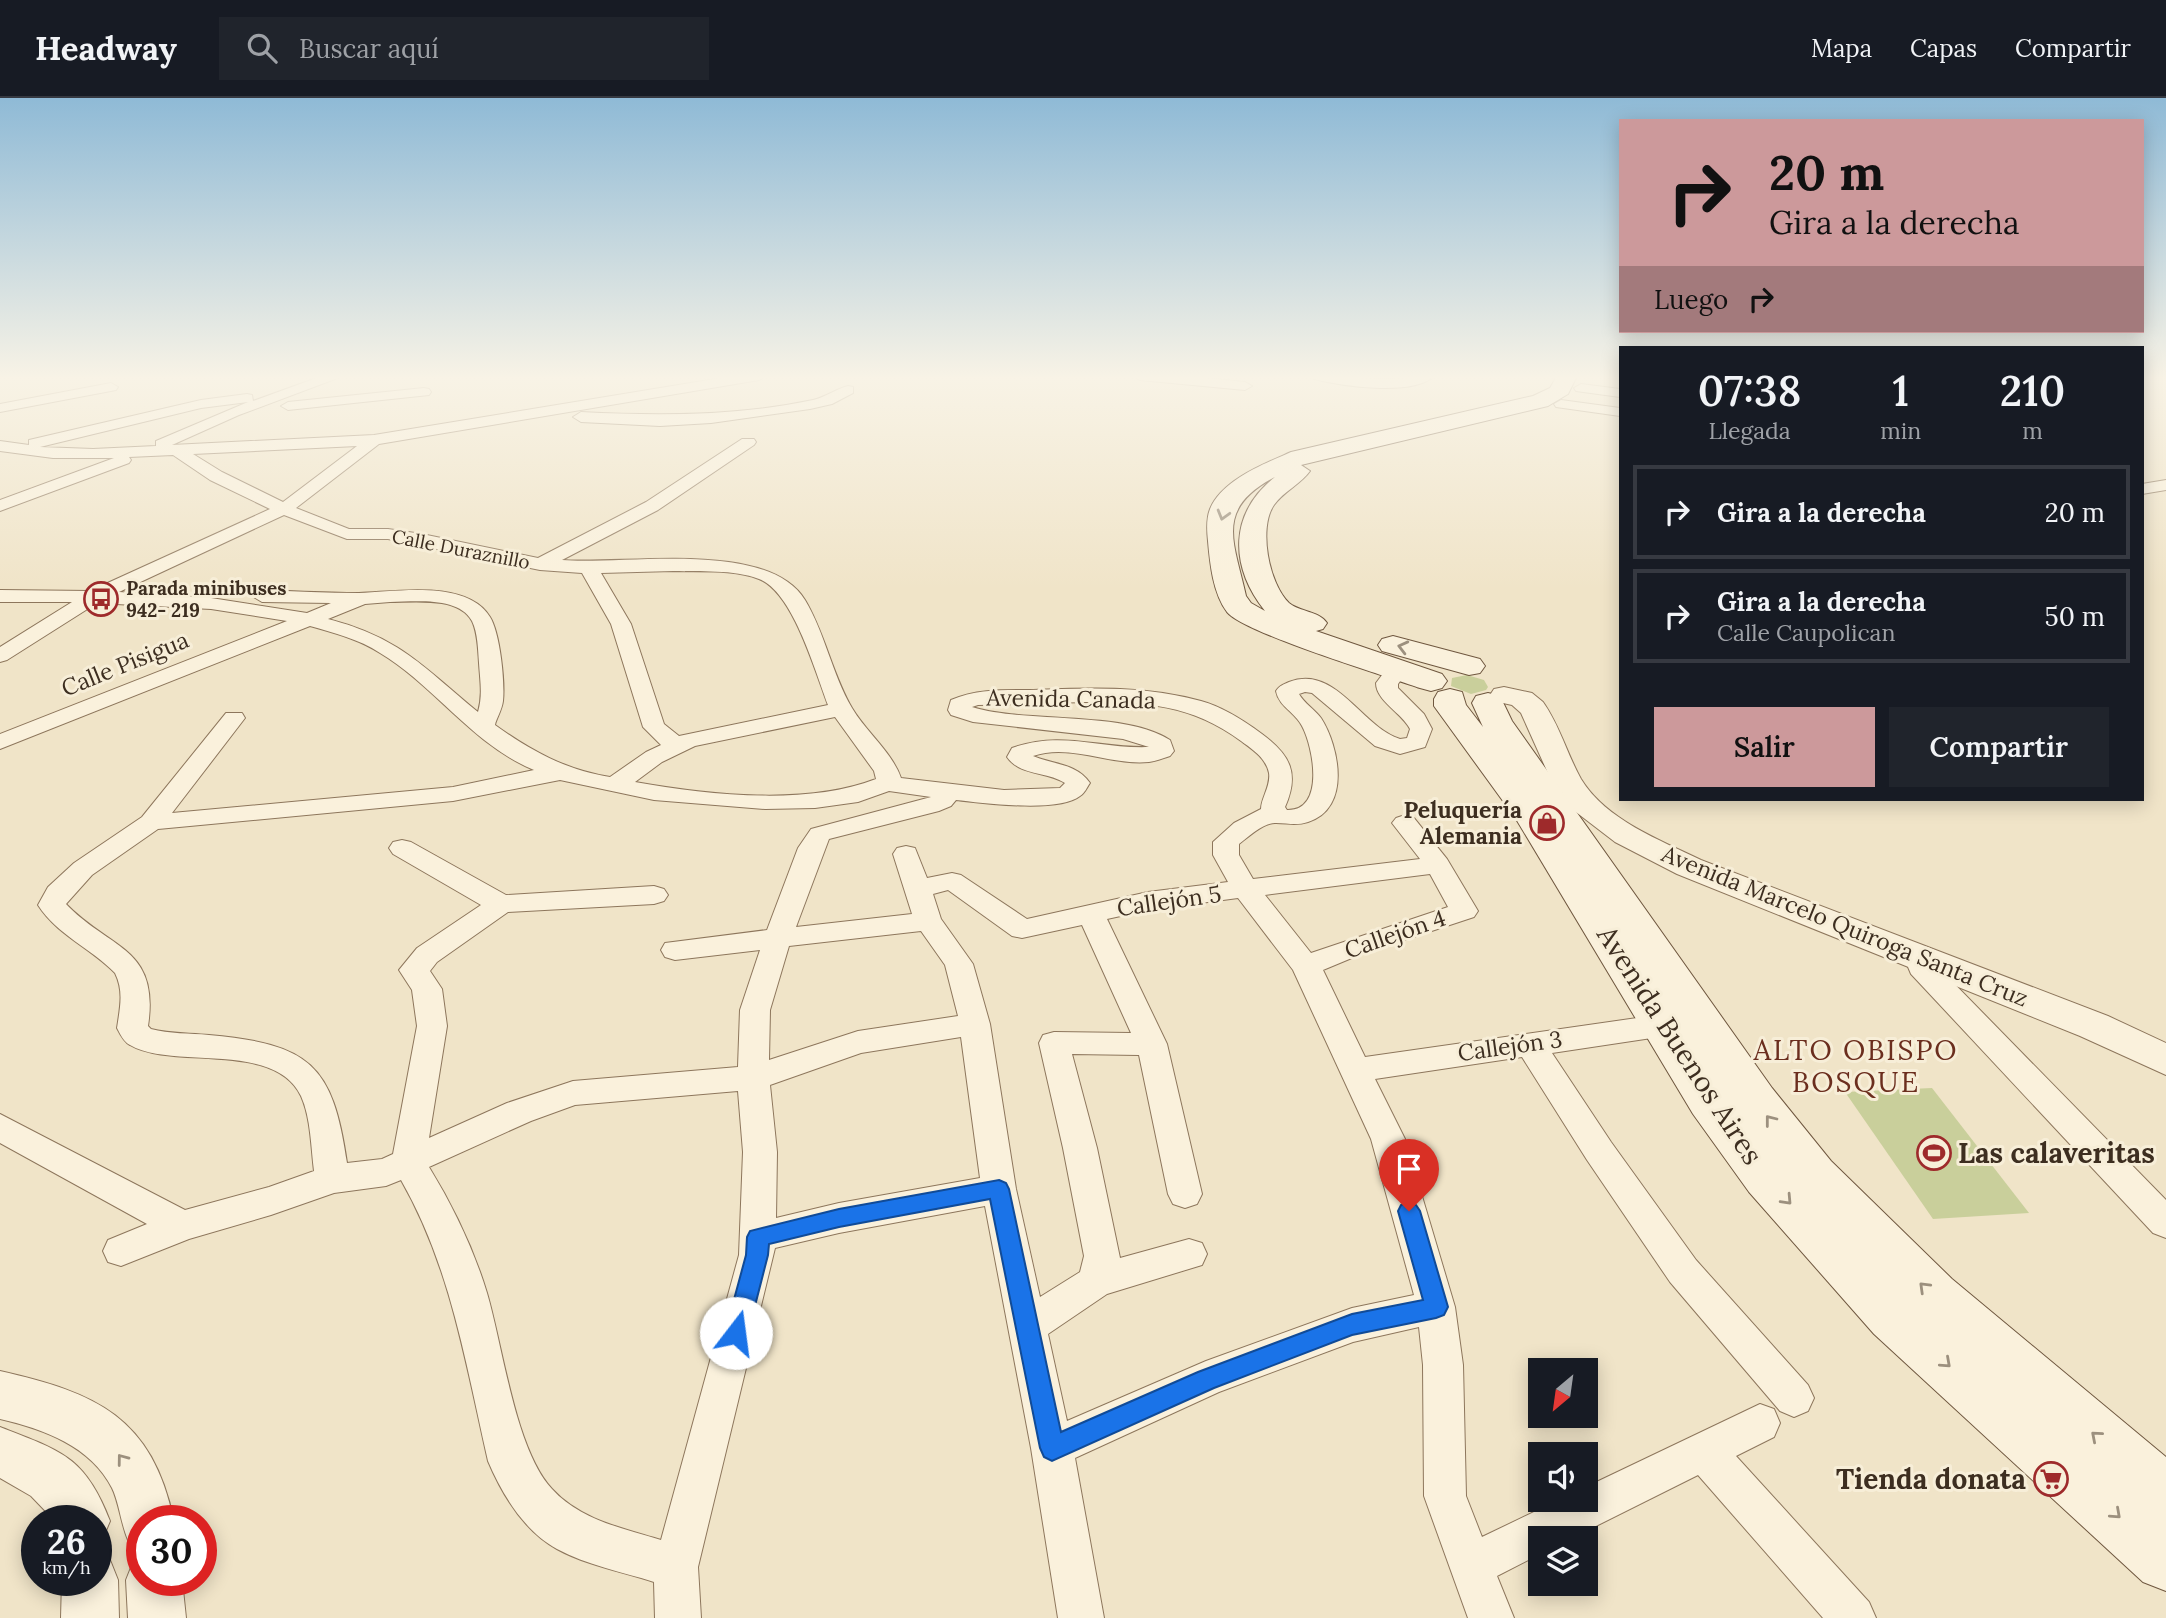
<!DOCTYPE html>
<html lang="es">
<meta charset="utf-8">
<style>
:root{--surface:#171b24;--page:#20242c;--text:#f1f3f6;--muted:#9ea1a6;--line:#363941;--accent:#cc999b}
body{margin:0;font-family:Lora,serif;background:var(--page);color:var(--text);height:100vh;display:flex;flex-direction:column;font-size:26px;white-space:nowrap}
*{box-sizing:border-box;margin:0}
p{font-size:23px;color:var(--muted)}
.icon{flex:none;width:38px;height:38px;fill:none;stroke:currentColor;stroke-width:2;stroke-linecap:round;stroke-linejoin:round}
.map{position:relative;flex:1;overflow:hidden}
.side{position:absolute;left:1619px;top:248px;width:525px;height:455px;display:flex;flex-direction:column;background:var(--surface);border-radius:0px;box-shadow:0 4px 18px #0003}
.side>*{flex:none}
.guide{position:absolute;left:1619px;top:21px;width:525px;height:214px;border-radius:0px;box-shadow:0 4px 18px #0003;background:#cc999b;color:#111;overflow:hidden}
.needle{width:46px;rotate:209deg}
.buttons{position:absolute;left:1528px;top:1260px;display:grid;gap:14px}
.buttons a{display:grid;place-items:center;width:70px;height:70px;border-radius:0px;background:var(--surface);box-shadow:0 4px 18px #0003;font-size:35px}
.speed{position:absolute;left:21px;top:1407px;display:flex;gap:14px;font-size:35px;font-weight:700;text-align:center}
.speed>*{display:grid;place-content:center;width:91px;height:91px;border-radius:50%;background:var(--surface);box-shadow:0 4px 18px #0003;line-height:1}
.speed small{font-size:18px;font-weight:400}
.speed .limit{border:10px solid #d22;background:#fff;color:#111}
.pin{position:absolute;display:grid;place-items:center;width:60px;height:60px;color:#fff;margin:-72px -30px;border-radius:50% 50% 50% 0;rotate:-45deg;box-shadow:0 0 7px #0007}
.pin .icon{rotate:45deg}
.me{position:absolute;width:77px;margin:-38px;rotate:15deg;stroke-linejoin:round;filter:drop-shadow(0 0 5px #0008)}
.turn{display:flex;align-items:center;gap:24px;height:147px;padding:0 35px;font-size:32px}
.turn .icon{width:91px;height:91px;stroke-width:2.5}
.turn b{display:block;font-size:49px;line-height:60px}
.then{display:flex;align-items:center;height:66px;padding:0 35px;background:#0003;gap:14px;font-size:26px}
.eta{display:flex;justify-content:space-evenly;align-items:center;height:119px;text-align:center}
.eta b{font-size:42px;font-weight:600;line-height:49px}
.action{display:flex;gap:14px;margin-top:auto;padding:14px 35px}
.action a{flex:1;height:80px;border-radius:0px;background:var(--accent);color:#111;font-size:28px;font-weight:600;line-height:80px;text-align:center}
.action a+a{background:var(--page);color:var(--text)}
ul{padding:0;list-style:none}
li{display:flex;align-items:center;gap:21px;height:94px;margin:0 14px 10px;padding:0 21px;border:4px solid var(--line);border-radius:0px}
li div{flex:1}
li b{display:block;font-size:26px}
li em{font-style:normal}
header{display:flex;align-items:center;gap:42px;box-sizing:border-box;height:98px;padding:0 35px;background:var(--surface);border-bottom:2px solid var(--line)}
header strong{font-size:33px}
nav{display:flex;gap:38px;margin-inline-start:auto;font-size:24px}
.search{width:490px;height:63px;background:var(--page);display:flex;align-items:center;gap:18px;box-sizing:border-box;padding:0 24px;border-radius:0px;color:var(--muted);font-size:26px}
.map>svg:first-child{display:block}
.green{fill:#c9cf9b}
.lines{fill:none;stroke-linecap:round;stroke-linejoin:round}
.minor-casing{stroke:#8d765c;stroke-width:2}
.tertiary-casing{stroke:#8d765c;stroke-width:2}
.secondary-casing{stroke:#6f573f;stroke-width:2}
.minor{fill:#faf1dc;fill-rule:evenodd}
.tertiary{fill:#faf1dc;fill-rule:evenodd}
.secondary{fill:#faf1dc;fill-rule:evenodd}
.oneway{stroke:#9c907e}
.route{fill:#1a73e8;stroke:#114b97;stroke-width:2}
.labels{text-anchor:middle;stroke-width:6;stroke-linejoin:round;paint-order:stroke}
.far-street-label{font-size:19px;fill:#3d2e20;stroke:#f7eed8}
.far-poi-label{font-size:19px;font-weight:bold;fill:#3d2e20;stroke:#f7eed8;text-anchor:start}
.street-label{font-size:23px;fill:#3d2e20;stroke:#f7eed8}
.poi-label{font-size:23px;font-weight:bold;fill:#3d2e20;stroke:#f7eed8;text-anchor:end}
.near-street-label{font-size:28px;fill:#3d2e20;stroke:#f7eed8}
.near-neighbourhood-label{font-size:28px;letter-spacing:2px;fill:#6b2e1e;stroke:#f7eed8}
.near-poi-label{font-size:28px;font-weight:bold;fill:#3d2e20;stroke:#f7eed8;text-anchor:start}
</style>
<header>
<strong>Headway</strong>
<div class="search"><svg class="icon" aria-label="search" viewBox="0 0 24 24"><circle cx="10" cy="10" r="6"/><path d="M15 15l6 6"/></svg>Buscar aquí</div>
<nav><a>Mapa</a><a>Capas</a><a>Compartir</a></nav>
</header>
<div class="map">
<svg width="2166" height="1520" viewBox="0 0 2166 1520">
<rect width="100%" height="100%" fill="#f0e4c8"/>
<g class="green">
<path d="M1467,577l17,5 4,7 -2,3 -15,4 -20,-8 1,-8z"/>
<path d="M1932,990l97,125 -96,6 -88,-127z"/>
</g>
<g class="lines">
<g class="minor-casing">
<g id="minor">
<path d="M322,278h21l-104,39 -67,30 202,-10 359,-59h33l-7,4 -380,64 -83,64 53,21h39l34,5 116,24 108,-56 96,-63h12l2,3 -2,3 -96,65 -96,50c63,5 206,-21 243,40 20,33 27,74 47,108 14,24 40,44 49,70l103,12 56,-2 5,-5c-18,-12 -45,-7 -58,-26l5,-9c49,-18 88,1 137,-1l-26,-8 -150,-17 -22,-7 -3,-5 3,-10c25,-11 51,-10 79,-10 57,-2 115,-5 171,11 22,6 42,19 61,33 28,21 38,39 23,73l2,3c39,1 26,-64 15,-84 -7,-14 -23,-19 -26,-35 4,-6 7,-6 13,-9 47,-18 72,45 111,57l7,-1 3,-9c-8,-16 -34,-28 -34,-46l15,-20h16l3,5 -12,16v4l26,26 8,15 -7,18 -25,7 -25,-8 -63,-53 -7,-1 -6,2c5,9 15,15 22,24 18,28 31,90 -13,104 -12,4 -20,1 -32,1 -12,-1 -28,14 -37,21v11l14,24 167,-20 -28,-36 4,-5 9,-3 9,3 33,41 31,52 -4,6 -115,38 -36,15 42,87 300,-43 11,3 4,8 -4,8 -11,3 -113,17 59,89 85,118 112,125 6,13 -6,13 -14,6 -14,-6 -110,-129 -83,-122 -65,-103 -147,22 30,60 50,168 8,58 3,131 16,41 77,-37h27v-13l174,-83 14,5 6,14 -6,14 -38,19 133,146 7,16h-53l-125,-143 -126,63h-32v16l-43,22 17,42h-46l-44,-122 -1,-131 -4,-38 -66,15 -134,50 -144,66 29,160h-46l-27,-170 -46,-242 -146,27 -64,15 -77,319 3,51h-46l-1,-36c-31,-10 -68,-17 -97,-33 -33,-18 -55,-55 -69,-88 -22,-96 -37,-194 -87,-281l-15,6 -52,7 -63,22 -82,24 -68,27 -13,-4 -5,-11 5,-11 39,-16 -147,-81v-29l185,96 84,-23 45,-16c-3,-23 -3,-53 -13,-75 -27,-56 -129,-26 -171,-51 -6,-3 -10,-11 -13,-17 3,-20 7,-37 -2,-55 -24,-25 -58,-38 -77,-68l10,-18 26,-24 68,-46 84,-104h16l3,5 -73,95 281,-26 81,-17c-61,-25 -99,-84 -154,-117 -21,-14 -46,-20 -70,-27l-310,123v-15l287,-113 -76,-12 -114,-6 -90,57 -7,2v-15l72,-45h-72v-12l90,1 180,-82 -60,-29 -37,-25 -44,2 2,3 -2,3 -129,48v-11l114,-42h-61l-53,-7v-10l29,4v-5l172,-40 46,-6 5,1 1,6zM248,304l-92,39v5l-63,3 -53,-2 161,-39zM357,348l-74,56 -61,-30 -29,-18zM284,417l63,24h41l152,31 42,3 29,51 32,103 18,18 -15,7 -36,25c-44,-7 -79,-26 -115,-52 1,-6 7,-15 8,-24 2,-19 -3,-68 -13,-84 -23,-38 -95,-25 -131,-24 -32,0 -65,-2 -97,-3l-10,6 10,6 69,1 -24,10 -96,-15 -92,-6zM673,473c28,1 60,-2 86,8 34,13 56,92 69,126l-149,31 -15,-12 -33,-100 -30,-51zM390,504c24,0 68,-6 82,19 6,12 6,29 7,42 1,17 4,32 -1,49 -55,-45 -77,-74 -150,-93l37,-15zM1086,604c59,0 105,2 155,39 11,8 25,17 28,32 2,13 -8,25 -8,36l-27,14 -21,19v13l15,27 -80,10 -121,27 -66,-44 -9,-2 -25,5 -12,-30 -9,-2 -9,2 -4,6 19,60 -116,13 33,-88 110,-28 12,-5 5,-6c27,3 103,13 124,-4 5,-3 7,-9 10,-13 -14,-20 -36,-18 -57,-27 37,-13 78,10 116,6 7,-1 14,-4 21,-6l4,-5 -4,-11c-48,-30 -142,-16 -198,-33l6,-2zM835,619l39,54 2,8c-70,27 -167,16 -241,3l27,-20 33,-16zM560,682l94,20 111,9 50,-1 43,-6 31,-11 42,6 -120,32 -13,19 -31,82 -102,13 -4,7 4,7 10,3 85,-10 -20,60 -2,57 -165,14 -66,22 -78,35 18,-112 -5,-37 -12,-18 7,-9 71,-50 146,-8 10,-3 4,-6 -4,-6 -10,-3 -148,9 -95,-53 -9,-2 -9,2 -4,6 4,6 88,51 -64,43 -18,22 13,20 5,36 -24,128 -11,5 -35,4c-14,-99 -38,-119 -138,-128 -19,-2 -40,-1 -58,-6l-3,-3c12,-79 -38,-76 -82,-122l26,-29 66,-46 295,-28zM1430,776l18,33 -137,46 -46,-58zM948,792l64,46 10,2 60,-13 49,108 -77,-1 -11,3 -4,8 24,105 21,108 -4,16 -40,25 -24,-108 -26,-165 -17,-60 -32,-45 -8,-25zM1238,800l55,72 78,169 43,156 -62,13 -146,53 -139,60 -19,-87 59,-40 95,-29 5,-11 -5,-11 -13,-4 -69,19 -23,-110 -25,-94 67,1 29,139 5,10 12,4 12,-4 5,-10 -35,-150 -60,-125 41,-9zM921,833l24,34 13,51 -100,15 -89,29 1,-50 19,-64zM961,939l19,141 -141,25 -63,15 1,-66 -7,-67 91,-32zM738,993l5,61 -4,103 -78,285c-39,-12 -81,-20 -109,-51 -37,-40 -49,-142 -65,-196 -13,-43 -34,-87 -58,-126l102,-46 44,-16z"/>
<path d="M1133,278h53l59,6 7,4 -7,4 -105,-10z"/>
<path d="M1312,278l74,3 47,-2c-22,19 -92,9 -119,2z"/>
<path d="M111,285l7,4 -2,3 -116,22v-8z"/>
<path d="M1581,286l39,5v8l-44,-6 -2,-3z"/>
<path d="M848,288l5,1v6l-21,11 -22,5 -99,14 -51,3 -79,-4 -8,-5 8,-5c78,4 156,4 232,-12 13,-3 23,-11 35,-14z"/>
<path d="M424,290l5,1 2,3 -2,3 -141,15 -7,-4 7,-4z"/>
<path d="M1561,302l59,8v8l-64,-9 -2,-3z"/>
<path d="M2166,382v10l-24,4v-10z"/>
<path d="M1917,847l10,3 7,15 232,237v38l-13,-5 -242,-259 -8,-19 4,-7z"/>
</g>
</g>
<g class="tertiary-casing">
<g id="tertiary">
<path d="M1504,589l28,6 11,9c17,24 24,52 38,77 25,41 79,61 120,81l407,156 58,27v32l-86,-39 -403,-162 -62,-32 -43,-33 -21,-29 -30,-67 -9,-8 -18,-4 -4,-6 4,-6z"/>
<path d="M0,1273c97,22 152,46 174,150h-32v25l-14,-6c-7,-16 -9,-38 -16,-52 -21,-42 -69,-59 -112,-69z"/>
<path d="M0,1329c61,24 85,29 110,94l-8,19 -6,3v-22h-41l-24,-25 -31,-18z"/>
<path d="M96,1456l14,6 8,20 1,38h-58l1,-38h34z"/>
<path d="M142,1459v23h40l4,38h-58l-2,-38 8,-20z"/>
</g>
</g>
<g class="secondary-casing">
<g id="secondary">
<path d="M1557,278h20l-9,18 -20,12 -247,59 9,6c-9,13 -26,20 -36,34 -16,23 -5,79 15,98 11,9 30,8 38,20l-4,6 -7,2 126,43 5,7 -5,7 -11,3 -11,-3c-34,-12 -176,-55 -193,-76 -14,-19 -17,-48 -19,-71 -1,-10 -2,-22 2,-32 12,-29 54,-45 81,-57l242,-56 17,-8zM1275,379c-46,36 -46,89 -10,134l-14,-8 -5,-7c-12,-55 -32,-87 29,-119z"/>
<path d="M1393,538l87,23 5,7 -5,7 -11,2 -87,-24 -4,-6 4,-6z"/>
<path d="M1450,591l12,3 4,13 17,22 -11,-24 4,-7 12,-3 12,3 12,25 260,367 59,73 121,118 214,178v134l-23,-9 -269,-248 -125,-142 -56,-78 -177,-295 -82,-113v-7l4,-7z"/>
</g>
</g>
<use href="#minor" class="minor"/>
<use href="#tertiary" class="tertiary"/>
<use href="#secondary" class="secondary"/>
</g>
<defs><path id="oneway-chevron" d="M-2-3.5L2.5 0L-2 3.5" fill="none" stroke-width="1.6" stroke-linecap="round" stroke-linejoin="round" transform="scale(1.75)"/></defs>
<g class="oneway">
<use href="#oneway-chevron" transform="translate(1223 417) rotate(106)"/>
<use href="#oneway-chevron" transform="translate(1403 549) rotate(-166)"/>
<use href="#oneway-chevron" transform="translate(1770 1022) rotate(-128)"/>
<use href="#oneway-chevron" transform="translate(1787 1102) rotate(47)"/>
<use href="#oneway-chevron" transform="translate(1924 1189) rotate(-136)"/>
<use href="#oneway-chevron" transform="translate(1946 1265) rotate(42)"/>
<use href="#oneway-chevron" transform="translate(2096 1338) rotate(-139)"/>
<use href="#oneway-chevron" transform="translate(122 1361) rotate(-127)"/>
<use href="#oneway-chevron" transform="translate(2116 1416) rotate(42)"/>
</g>
<linearGradient id="sky" x2="0" y2="1"><stop stop-color="#8fbad6"/><stop offset="0.57" stop-color="#f8f3e6"/><stop offset="1" stop-color="#f8f3e6" stop-opacity="0"/></linearGradient>
<rect width="2166" height="491" fill="url(#sky)"/>
<path class="route" d="M999,1082l7,3 3,6 52,243 137,-60 154,-58 71,-14 -25,-89 3,-6 8,-3 7,3 4,6 28,96 -4,8 -8,3 -84,17 -138,53 -162,73 -8,-4 -4,-9 -50,-249 -151,28 -70,17 -1,11 -20,78 -3,7 -9,3 -8,-3 -3,-7 21,-78 1,-18 3,-6 89,-22z"/>
<defs>
<g id="bus-ring" transform="scale(1.75)"><circle r="9.5" fill="#f7eed8" stroke="#9e2a2b" stroke-width="1.5"/><path d="M-5-6H5V4H4V6H2V4H-2V6H-4V4H-5ZM-3.5-4V0h7V-4ZM-3.5 1.2v1.5H-2V1.2ZM2 1.2v1.5H3.5V1.2Z" fill="#9e2a2b"/></g>
<g id="shop-ring" transform="scale(1.75)"><circle r="9.5" fill="#f7eed8" stroke="#9e2a2b" stroke-width="1.5"/><path d="M-5-2.5h2.3a2.7 3.5 0 0 1 5.4 0H5L5.5 6h-11ZM-1.5-2.5h3a1.5 2.3 0 0 0-3 0Z" fill="#9e2a2b"/></g>
<g id="stadium-ring" transform="scale(1.75)"><circle r="9.5" fill="#f7eed8" stroke="#9e2a2b" stroke-width="1.5"/><path d="M0-5a6.5 5 0 1 0 0 10a6.5 5 0 1 0 0-10ZM-3.5-1.8h7v3.6h-7Z" fill="#9e2a2b"/></g>
<g id="supermarket-ring" transform="scale(1.75)"><circle r="9.5" fill="#f7eed8" stroke="#9e2a2b" stroke-width="1.5"/><path d="M-6-5.5h2.5l.6 2H6L4.5 2H-2.5L-4.4-4H-6ZM-1.5 3.2a1.3 1.3 0 1 0 .1 0ZM3 3.2a1.3 1.3 0 1 0 .1 0Z" fill="#9e2a2b"/></g>
</defs>
<g fill-rule="evenodd">
<use href="#bus-ring" x="101" y="501"/>
<use href="#shop-ring" x="1547" y="725"/>
<use href="#stadium-ring" x="1934" y="1055"/>
<use href="#supermarket-ring" x="2051" y="1381"/>
</g>
<g class="labels">
<g class="far-street-label">
<text transform="translate(461 451) rotate(11)" y="7">Calle Duraznillo</text>
</g>
<g class="far-poi-label">
<text x="126" y="497">Parada minibuses<tspan x="126" dy="22">942- 219</tspan></text>
</g>
<g class="street-label">
<text transform="translate(125 566) rotate(-22)" y="8">Calle Pisigua</text>
<text transform="translate(1071 601) rotate(1)" y="8">Avenida Canada</text>
<text transform="translate(1169 803) rotate(-8)" y="8">Callejón 5</text>
<text transform="translate(1845 828) rotate(22)" y="8">Avenida Marcelo Quiroga Santa Cruz</text>
<text transform="translate(1395 836) rotate(-19)" y="8">Callejón 4</text>
<text transform="translate(1510 948) rotate(-8)" y="8">Callejón 3</text>
</g>
<g class="poi-label">
<text x="1522" y="720">Peluquería<tspan x="1522" dy="26">Alemania</tspan></text>
</g>
<g class="near-street-label">
<text transform="translate(1680 947) rotate(57)" y="10">Avenida Buenos Aires</text>
</g>
<g class="near-neighbourhood-label">
<text x="1856" y="962">ALTO OBISPO<tspan x="1856" dy="32">BOSQUE</tspan></text>
</g>
<g class="near-poi-label">
<text x="1958" y="1065">Las calaveritas</text>
<text x="2026" y="1391" text-anchor="end">Tienda donata</text>
</g>
</g>
</svg>
<div class="buttons">
<a><svg class="needle" viewBox="-14 -14 28 28"><path d="M0-13l5 13h-10z" fill="#e53935"/><path d="M0 13l5-13h-10z" fill="#9ea1a6"/></svg></a>
<a><svg class="icon" aria-label="sound" viewBox="0 0 24 24"><path d="M4 9h4l5-4v14l-5-4H4zM17 9q2 3 0 6"/></svg></a>
<a><svg class="icon" aria-label="layers" viewBox="0 0 24 24"><path d="M12 4l9 5-9 5-9-5zM3 14l9 5 9-5"/></svg></a>
</div>
<div class="speed"><div>26<small>km/h</small></div><div class="limit">30</div></div>
<div class="pin" style="left:1409px;top:1113px;background:#d93025"><svg class="icon" aria-label="arrive" viewBox="0 0 24 24"><path d="M6 21V4h12l-3 4 3 4H6"/></svg></div>
<svg class="me" style="left:736px;top:1235px" viewBox="-20 -20 40 40"><circle r="19" fill="#fff"/><path d="M0-13L10 11 0 6-10 11z" fill="#1a73e8"/></svg>
<div class="guide">
<div class="turn"><svg class="icon" aria-label="right" viewBox="0 0 24 24"><path d="M7 20v-9h11M14 6l5 5-5 5"/></svg><div><b>20 m</b>Gira a la derecha</div></div>
<div class="then">Luego<svg class="icon" aria-label="right" viewBox="0 0 24 24"><path d="M7 20v-9h11M14 6l5 5-5 5"/></svg></div>
</div>
<section class="side">
<div class="eta">
<div><b>07:38</b><p>Llegada</p></div>
<div><b>1</b><p>min</p></div>
<div><b>210</b><p>m</p></div>
</div>
<ul>
<li><svg class="icon" aria-label="right" viewBox="0 0 24 24"><path d="M7 20v-9h11M14 6l5 5-5 5"/></svg><div><b>Gira a la derecha</b></div><em>20 m</em></li>
<li><svg class="icon" aria-label="right" viewBox="0 0 24 24"><path d="M7 20v-9h11M14 6l5 5-5 5"/></svg><div><b>Gira a la derecha</b><p>Calle Caupolican</p></div><em>50 m</em></li>
</ul>
<div class="action"><a>Salir</a><a>Compartir</a></div>
</section>
</div>
